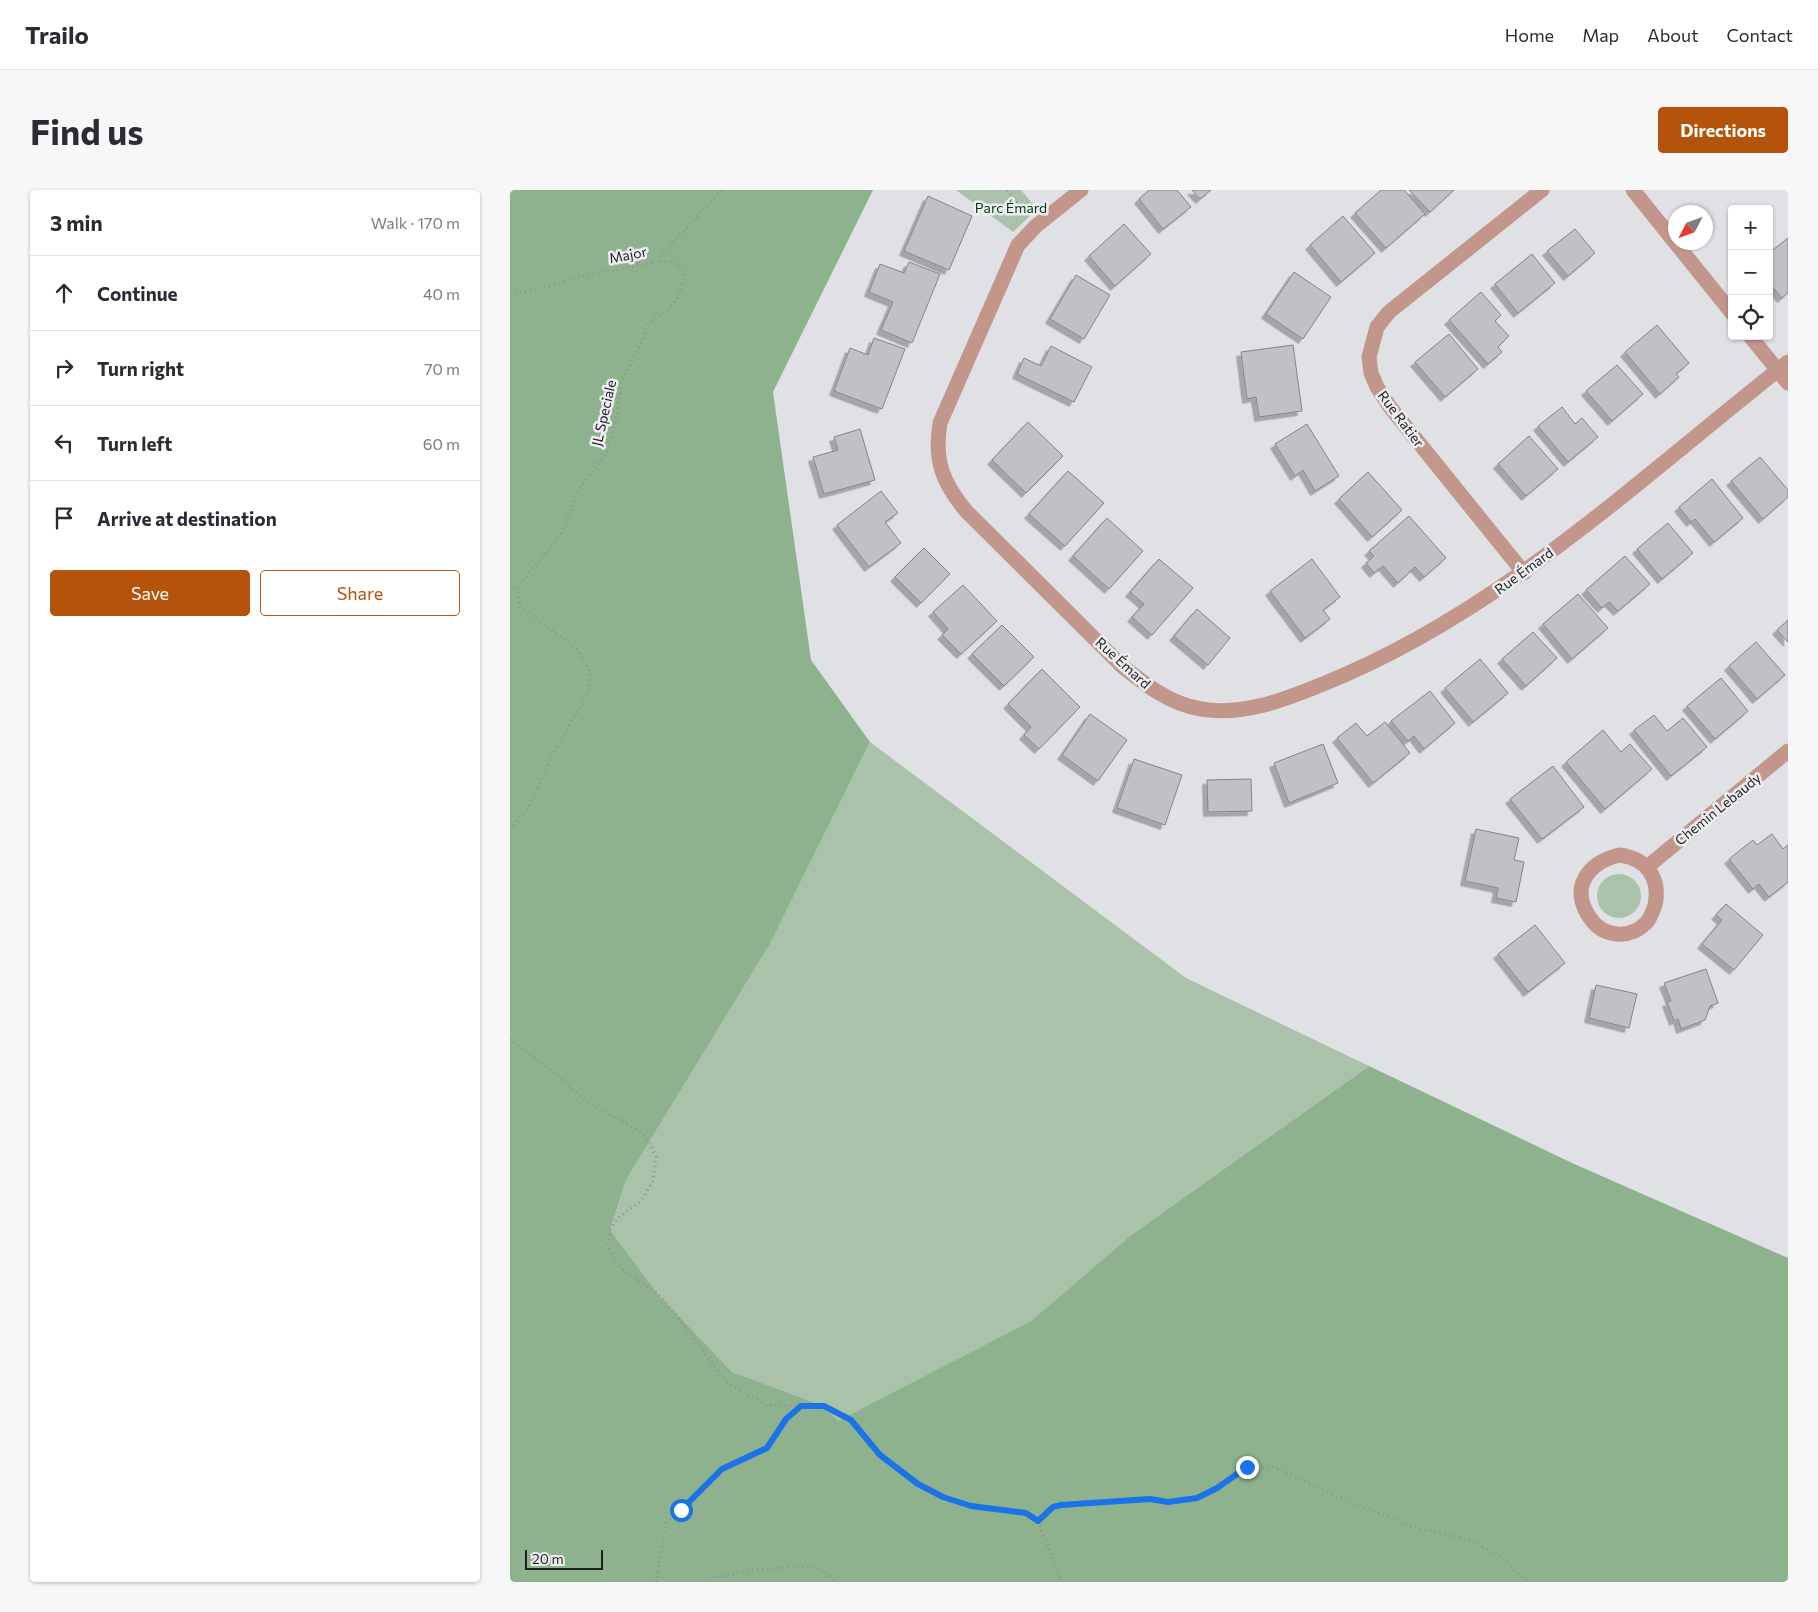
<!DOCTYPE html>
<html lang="en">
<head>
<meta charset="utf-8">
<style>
  body { margin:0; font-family:Commissioner,sans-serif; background:#f7f7f7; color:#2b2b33 }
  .controls { position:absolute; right:15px; top:15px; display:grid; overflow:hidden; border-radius:5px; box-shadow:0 1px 4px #0004 }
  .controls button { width:45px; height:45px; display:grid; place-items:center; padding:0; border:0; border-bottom:1px solid #e1e1e2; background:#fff; color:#2b2b33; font:25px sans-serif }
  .compass { position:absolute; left:1158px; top:15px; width:45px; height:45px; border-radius:50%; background:#fff; box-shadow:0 1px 4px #0004; rotate:229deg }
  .scale { position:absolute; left:15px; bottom:12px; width:78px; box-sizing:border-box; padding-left:5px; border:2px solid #1e1e1f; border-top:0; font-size:14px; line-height:18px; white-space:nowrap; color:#1e1e1f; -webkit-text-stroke:4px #edeef2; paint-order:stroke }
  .stop { position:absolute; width:15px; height:15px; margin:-11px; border:4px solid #1a73e8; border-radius:50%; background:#fff }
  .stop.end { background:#1a73e8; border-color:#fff; box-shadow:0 1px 5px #0008 }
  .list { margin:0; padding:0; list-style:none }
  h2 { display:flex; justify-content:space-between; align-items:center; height:65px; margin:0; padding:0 20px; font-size:21px }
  h2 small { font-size:16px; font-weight:400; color:#7c7c81 }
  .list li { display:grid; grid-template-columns:32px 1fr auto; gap:15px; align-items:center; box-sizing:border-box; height:75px; padding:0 20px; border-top:1px solid #e1e1e2 }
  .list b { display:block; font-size:19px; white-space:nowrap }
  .list em { font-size:16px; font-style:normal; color:#7c7c81 }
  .actions { display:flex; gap:10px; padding:15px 20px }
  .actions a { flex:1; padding:11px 0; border:1px solid #b45309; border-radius:5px; text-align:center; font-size:18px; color:#b45309 }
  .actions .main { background:#b45309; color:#fff }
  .icon { flex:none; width:28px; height:28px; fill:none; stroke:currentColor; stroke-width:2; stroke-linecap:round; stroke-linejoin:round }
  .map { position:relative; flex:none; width:1278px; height:1392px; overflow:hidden; border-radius:5px }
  header { display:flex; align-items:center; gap:30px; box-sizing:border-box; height:70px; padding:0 25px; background:#fff; border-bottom:1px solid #e1e1e2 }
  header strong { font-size:24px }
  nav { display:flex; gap:28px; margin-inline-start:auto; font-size:18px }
  .intro { display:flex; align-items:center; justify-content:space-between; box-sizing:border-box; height:120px; padding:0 30px }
  h1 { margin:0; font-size:35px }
  .button { padding:12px 22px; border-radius:5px; background:#b45309; color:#fff; font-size:18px; font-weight:700 }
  main { display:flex; gap:30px; padding:0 30px }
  aside { flex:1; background:#fff; border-radius:5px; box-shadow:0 1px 4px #0004 }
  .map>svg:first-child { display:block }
  .green { fill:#aac2a9 }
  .forest { fill:#8eb28d }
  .building { fill:#c0c1c5; stroke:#838487; filter:url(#shadow) }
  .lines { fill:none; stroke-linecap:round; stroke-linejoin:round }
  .path { stroke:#909193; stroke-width:3; stroke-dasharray:1 4; stroke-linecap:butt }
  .minor { stroke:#c3968c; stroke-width:15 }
  .route { stroke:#1a73e8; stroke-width:6 }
  .labels { text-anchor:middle; stroke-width:5; stroke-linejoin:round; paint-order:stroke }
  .park-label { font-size:14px; fill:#013a08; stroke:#edeef2 }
  .street-label { font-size:14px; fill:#1e1e1f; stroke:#edeef2 }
</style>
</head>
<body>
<header>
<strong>Trailo</strong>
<nav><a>Home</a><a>Map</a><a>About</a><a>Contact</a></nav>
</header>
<div class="intro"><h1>Find us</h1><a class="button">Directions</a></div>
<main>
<aside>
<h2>3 min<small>Walk · 170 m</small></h2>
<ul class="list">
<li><svg class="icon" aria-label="ahead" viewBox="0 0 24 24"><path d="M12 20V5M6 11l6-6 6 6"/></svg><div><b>Continue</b></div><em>40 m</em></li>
<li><svg class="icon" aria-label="right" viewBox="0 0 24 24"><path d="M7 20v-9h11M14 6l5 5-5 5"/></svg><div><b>Turn right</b></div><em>70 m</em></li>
<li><svg class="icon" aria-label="left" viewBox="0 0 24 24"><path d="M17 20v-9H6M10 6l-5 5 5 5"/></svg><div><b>Turn left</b></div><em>60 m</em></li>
<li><svg class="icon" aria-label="arrive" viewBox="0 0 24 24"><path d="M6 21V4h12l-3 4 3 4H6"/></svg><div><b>Arrive at destination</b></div></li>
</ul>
<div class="actions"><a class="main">Save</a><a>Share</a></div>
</aside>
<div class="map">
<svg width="1278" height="1392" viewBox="0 0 1278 1392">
  <defs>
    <filter id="shadow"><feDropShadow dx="-4.5" dy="4.5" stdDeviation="0" flood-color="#0004"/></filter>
  </defs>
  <rect width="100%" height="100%" fill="#e0e1e4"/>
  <g class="green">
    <polygon points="446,0 511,0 527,19 503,42"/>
    <polygon points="360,552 676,788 859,876 620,1046 521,1131 328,1232 314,1216 222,1182 148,1104 100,1040 116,990 260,754"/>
    <circle cx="1109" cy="706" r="22"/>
  </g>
  <polygon class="forest" points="0,0 363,0 263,202 301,470 360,552 260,754 116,990 100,1040 148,1104 222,1182 314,1216 328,1231 521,1131 620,1046 859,876 1062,973 1278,1068 1278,1392 0,1392"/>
  <g class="building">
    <polygon points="639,0 667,0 681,17 653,39 629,9"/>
    <polygon points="682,0 701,0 690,9"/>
    <polygon points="871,0 894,0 915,24 876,58 845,23"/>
    <polygon points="899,0 944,0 920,22"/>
    <polygon points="418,6 462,26 439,80 394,61"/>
    <polygon points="833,26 865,63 831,92 800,55"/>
    <polygon points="614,34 641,64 605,96 579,66"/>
    <polygon points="1065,39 1085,63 1058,86 1037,61"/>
    <polygon points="1278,48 1278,103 1272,108 1259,93 1259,63"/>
    <polygon points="1022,64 1045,93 1008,123 985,94"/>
    <polygon points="399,72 430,84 402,153 371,140 383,112 359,102 370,74 394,83"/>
    <polygon points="784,82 821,107 793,149 756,124"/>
    <polygon points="566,85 600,105 574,149 540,129"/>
    <polygon points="971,102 991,125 985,131 999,146 988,157 992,162 978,174 939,130"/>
    <polygon points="1147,135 1179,173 1166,184 1169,187 1150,204 1115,162"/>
    <polygon points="939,144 968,179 935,207 905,172"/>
    <polygon points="364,148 395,159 372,219 324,201 340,158 358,165"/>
    <polygon points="783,155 792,221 749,227 746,207 737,209 731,162"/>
    <polygon points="541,156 582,177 564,212 507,184 514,168 531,176"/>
    <polygon points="1107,175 1133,204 1102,231 1076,201"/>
    <polygon points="1052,217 1065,234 1072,228 1088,247 1058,272 1028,236"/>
    <polygon points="518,232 553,266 516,303 482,270"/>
    <polygon points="797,234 829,286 805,301 793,280 785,286 765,254"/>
    <polygon points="350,239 365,290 314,304 303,267 328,260 324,247"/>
    <polygon points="1019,246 1048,279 1016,306 988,274"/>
    <polygon points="1250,267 1278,300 1278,307 1253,329 1221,291"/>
    <polygon points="558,281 594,313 555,356 519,324"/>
    <polygon points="858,282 892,320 862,347 829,309"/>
    <polygon points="1202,289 1233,328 1204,352 1185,329 1181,332 1169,317"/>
    <polygon points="371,301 388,323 375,332 391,353 359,377 327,335"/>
    <polygon points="899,326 936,368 914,387 905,377 888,393 873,376 864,383 856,373 864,366 859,361"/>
    <polygon points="597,328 633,361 599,399 563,366"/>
    <polygon points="1158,333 1183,363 1152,389 1127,359"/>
    <polygon points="414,358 440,384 411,413 385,387"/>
    <polygon points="1115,366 1140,394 1108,421 1099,412 1092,418 1076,400"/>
    <polygon points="649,369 683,398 642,445 622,427 634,414 620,402"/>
    <polygon points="802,369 830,407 813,420 820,429 795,448 760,401"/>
    <polygon points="453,395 487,431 451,464 432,445 438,439 423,422"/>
    <polygon points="1068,404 1098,438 1062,469 1033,434"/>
    <polygon points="687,419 720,448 698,475 664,446"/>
    <polygon points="1278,430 1278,452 1267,440"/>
    <polygon points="492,435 524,467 494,496 462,464"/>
    <polygon points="1023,442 1047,468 1016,496 992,469"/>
    <polygon points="1246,452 1275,485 1247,509 1219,476"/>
    <polygon points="970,469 998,503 963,532 935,498"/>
    <polygon points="532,479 570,517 529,559 514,545 521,537 498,514"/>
    <polygon points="1211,488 1238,521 1205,549 1177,516"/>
    <polygon points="920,501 945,533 914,559 904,546 898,551 881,531"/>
    <polygon points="580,524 617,550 588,591 552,565"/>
    <polygon points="1144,525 1157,541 1173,528 1197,557 1161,586 1124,540"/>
    <polygon points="875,532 900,563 863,593 827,548 846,533 857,546"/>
    <polygon points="1093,540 1111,562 1120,554 1142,579 1095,619 1056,572"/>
    <polygon points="813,554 828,593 779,613 764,573"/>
    <polygon points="624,569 672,585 655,635 607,618"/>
    <polygon points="1043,576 1074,617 1032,649 1000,609"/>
    <polygon points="741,589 742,621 698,622 697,590"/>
    <polygon points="966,639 1009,648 1004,670 1014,672 1006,712 986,708 988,698 955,691"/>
    <polygon points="1262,644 1273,659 1278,655 1278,692 1259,707 1249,694 1243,699 1219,669 1243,650 1247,655"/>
    <polygon points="1216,714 1253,745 1224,780 1192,754 1212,730 1206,725"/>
    <polygon points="1025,735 1055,773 1018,802 988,764"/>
    <polygon points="1196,779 1208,813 1200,816 1195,830 1171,839 1168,829 1164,831 1157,812 1161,811 1154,793"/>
    <polygon points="1086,795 1127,804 1119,838 1079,828"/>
  </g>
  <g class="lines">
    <g class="path">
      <polyline points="497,0 513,20"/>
      <polyline points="0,103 14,102 79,85 145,72 212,0"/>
      <path d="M0 639 19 617 43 563 73 513 79 499 80 482 68 460 10 417 7 397 45 352 55 336 65 306 84 278 96 264 106 230 112 190 133 150 137 135 147 126 157 120 167 109 172 96 174 81C165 70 159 72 146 71"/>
      <polyline points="0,849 47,885 77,912 128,940 139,951 146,967 143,991 131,1011 108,1028 100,1040 98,1054 103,1068 112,1079 148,1104 160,1117 216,1192 256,1215 314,1216 341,1230 370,1265 408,1294 433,1307 461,1316 516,1323 528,1331 543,1317 551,1315 641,1309 658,1312 687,1308 707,1298 737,1277 763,1277 828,1307 906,1338 961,1350 991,1367 1018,1392"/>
      <polyline points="528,1331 552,1392"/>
      <polyline points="146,1392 156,1333 212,1279 257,1258 276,1229 291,1216"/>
      <path d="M194 1392C211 1382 292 1372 311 1380 317 1382 322 1388 327 1392"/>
    </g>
    <g class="minor">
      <path d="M571 0 526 36 508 55 430 233C424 270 432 292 456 321L612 476C636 495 660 514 691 519 733 526 774 510 813 494 990 423 1129 289 1278 172"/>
      <polyline points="1123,0 1222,123"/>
      <polyline points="1240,146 1278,193"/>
      <polyline points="1014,383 880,217 867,197 861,183 859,167 867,137 879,122 1032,0"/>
      <path d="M1109 665C1136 668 1151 688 1145 715 1143 721 1140 729 1136 733 1119 750 1093 747 1080 728 1059 697 1078 673 1109 665Z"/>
      <polyline points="1137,677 1278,561"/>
    </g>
  </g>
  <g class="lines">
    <polyline class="route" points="171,1320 212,1279 257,1258 276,1229 291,1216 314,1216 341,1230 370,1265 408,1294 433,1307 461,1316 516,1323 528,1331 543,1317 551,1315 640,1309 658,1312 687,1308 707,1298 737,1277"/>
  </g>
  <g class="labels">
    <g class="park-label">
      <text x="501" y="23">Parc Émard</text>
    </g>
    <g class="street-label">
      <text transform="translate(118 65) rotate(-11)" y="5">Major</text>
      <text transform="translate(94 223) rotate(-77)" y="5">JL Speciale</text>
      <text transform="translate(891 229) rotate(53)" y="5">Rue Ratier</text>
      <text transform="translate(1014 381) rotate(-36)" y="5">Rue Émard</text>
      <text transform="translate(613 473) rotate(42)" y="5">Rue Émard</text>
      <text transform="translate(1208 619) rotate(-39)" y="5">Chemin Lebaudy</text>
    </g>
  </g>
</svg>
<div class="controls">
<button>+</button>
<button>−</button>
<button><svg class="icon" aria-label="locate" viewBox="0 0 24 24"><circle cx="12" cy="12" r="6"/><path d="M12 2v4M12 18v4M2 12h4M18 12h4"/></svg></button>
</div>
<svg class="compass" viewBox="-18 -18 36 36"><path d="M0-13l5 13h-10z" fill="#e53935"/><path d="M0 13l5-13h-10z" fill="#7c7c81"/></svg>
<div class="scale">20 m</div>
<div class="stop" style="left:171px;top:1320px"></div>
<div class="stop end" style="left:737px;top:1277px"></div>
</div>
</main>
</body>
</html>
